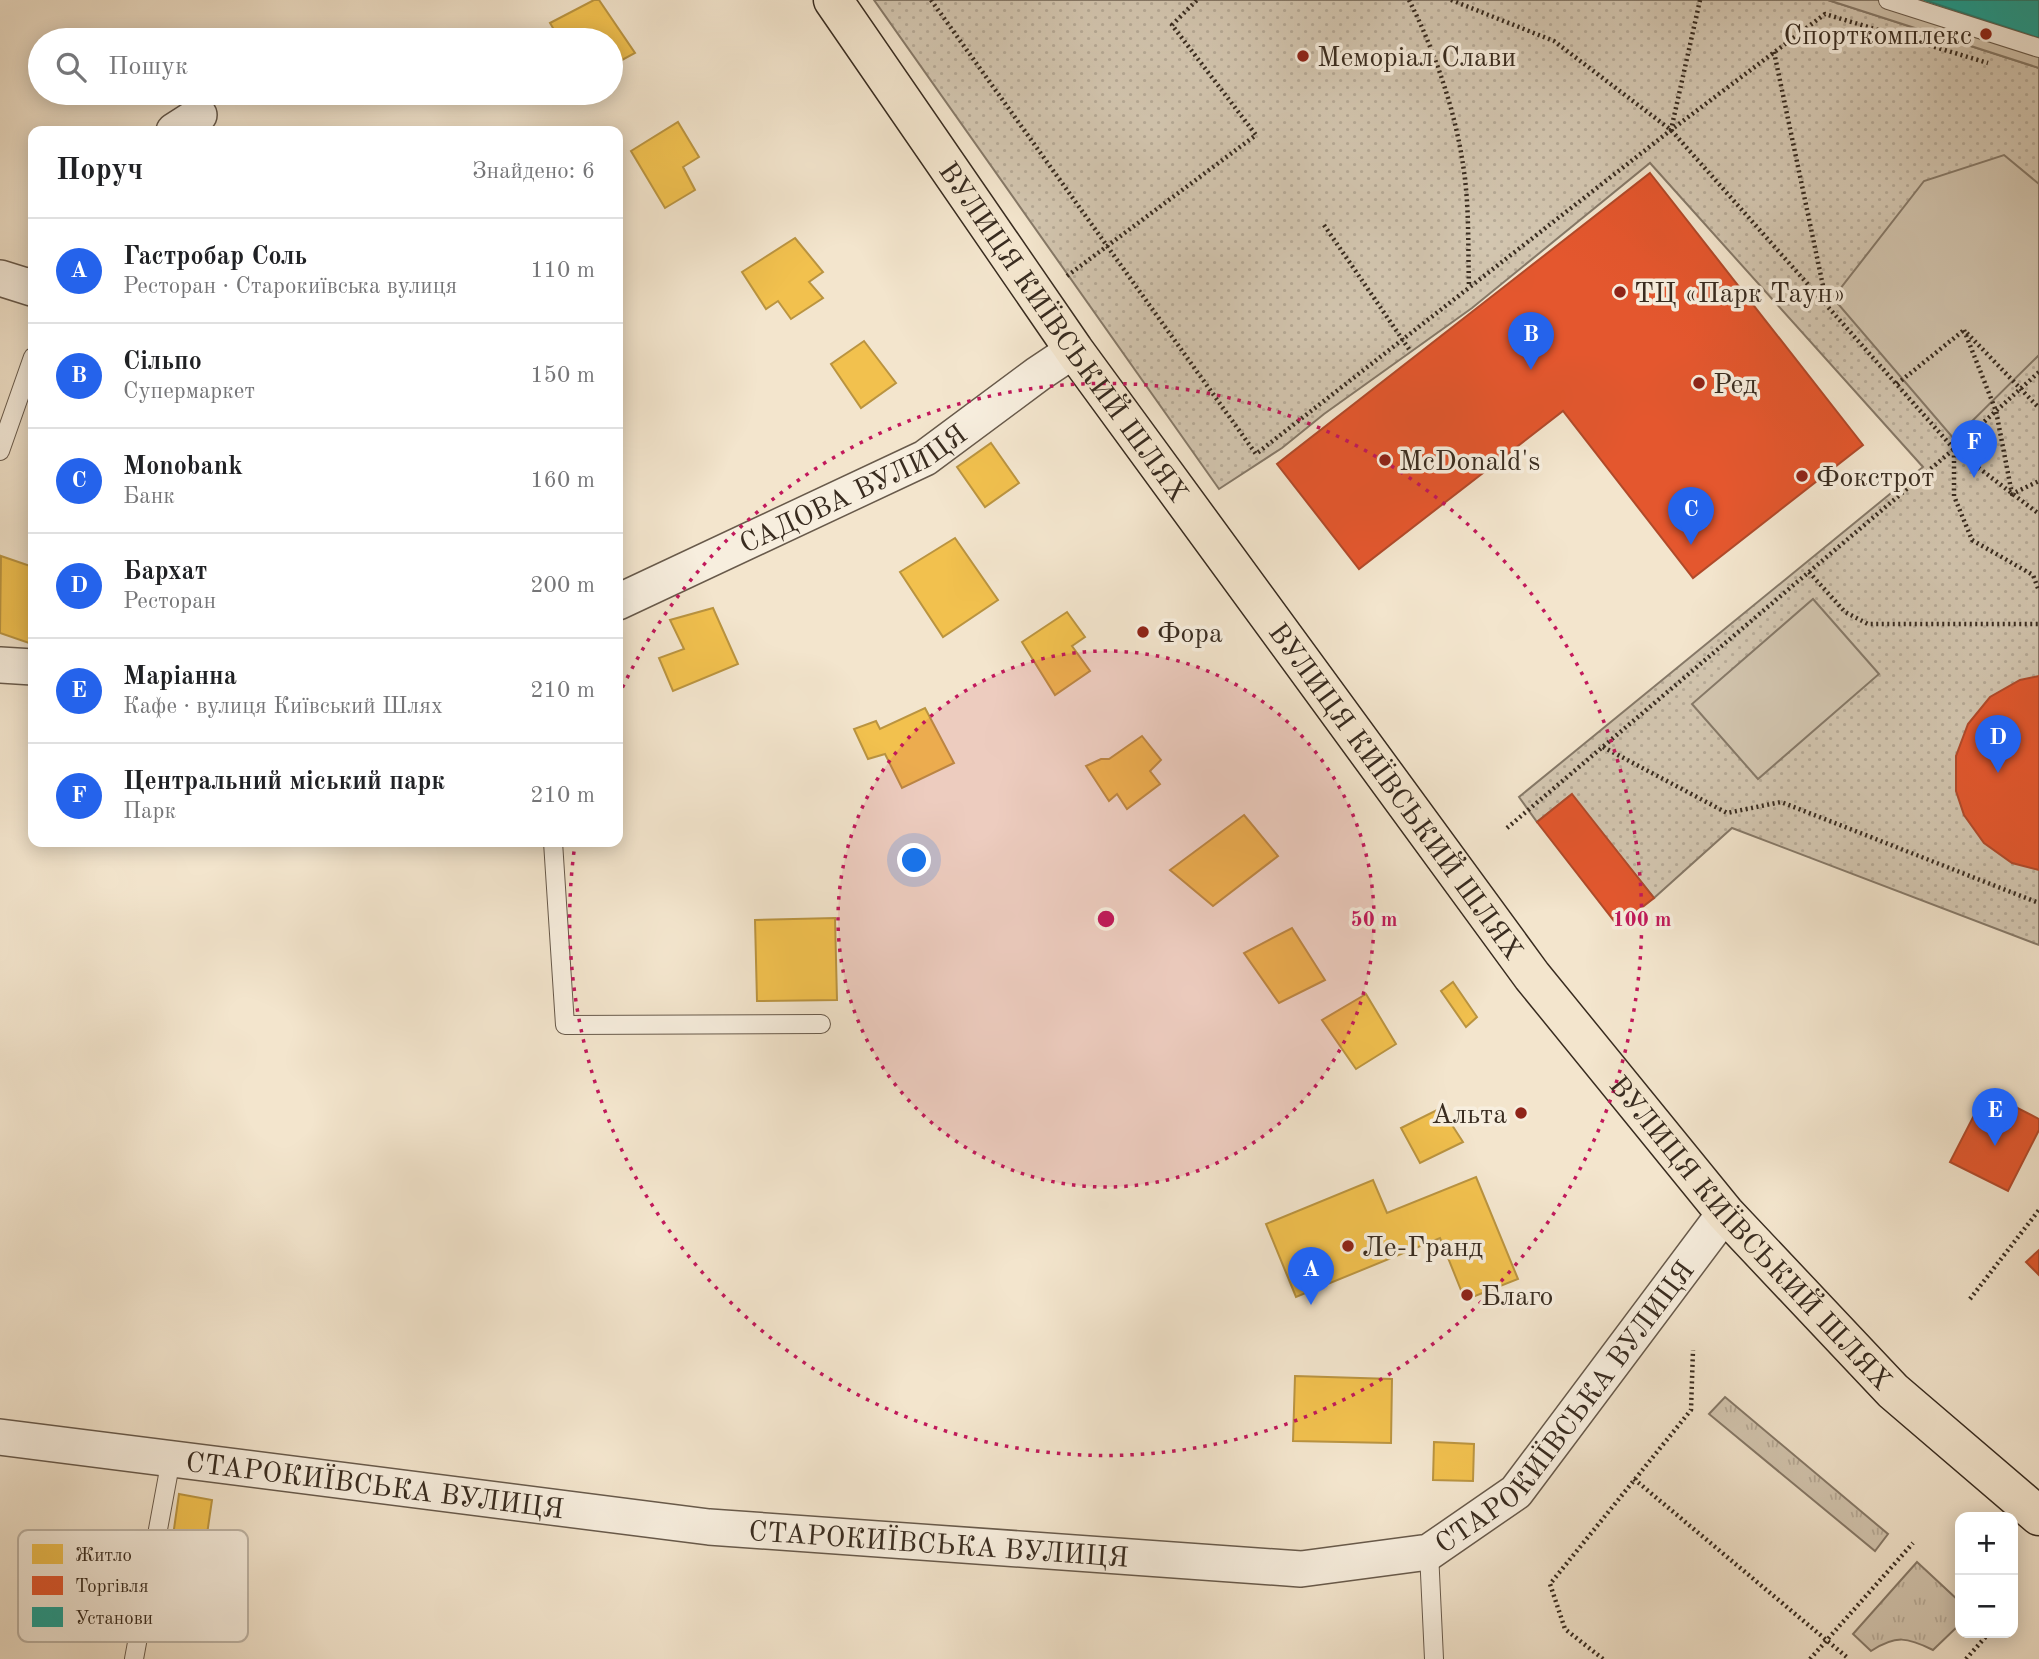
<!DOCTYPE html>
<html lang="uk">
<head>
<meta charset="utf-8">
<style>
  body { margin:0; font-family:"Old Standard TT",serif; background:#f2f2f2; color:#202124 }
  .controls { position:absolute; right:21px; bottom:21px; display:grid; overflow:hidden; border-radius:14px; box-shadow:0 4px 18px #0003 }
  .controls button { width:63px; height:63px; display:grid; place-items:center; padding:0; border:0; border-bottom:2px solid #e0e0e0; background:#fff; color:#202124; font:35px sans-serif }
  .you { position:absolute; left:915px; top:861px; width:24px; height:24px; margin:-18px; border:5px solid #fff; border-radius:50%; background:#1a73e8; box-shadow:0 0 0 10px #1a73e833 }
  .badge { display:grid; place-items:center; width:46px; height:46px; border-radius:50%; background:#2563eb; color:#fff; font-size:23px; font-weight:700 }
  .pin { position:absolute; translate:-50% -58px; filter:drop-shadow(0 2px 4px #0008) }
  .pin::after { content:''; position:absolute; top:37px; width:24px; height:21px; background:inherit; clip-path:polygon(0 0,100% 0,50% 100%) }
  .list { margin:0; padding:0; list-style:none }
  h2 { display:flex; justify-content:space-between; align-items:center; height:91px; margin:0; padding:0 28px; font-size:30px }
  h2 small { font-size:23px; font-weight:400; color:#757577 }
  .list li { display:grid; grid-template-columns:46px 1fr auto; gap:21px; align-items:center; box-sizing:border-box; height:105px; padding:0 28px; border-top:2px solid #e0e0e0 }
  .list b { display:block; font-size:26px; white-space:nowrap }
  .list p { margin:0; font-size:23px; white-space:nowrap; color:#757577 }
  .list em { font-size:23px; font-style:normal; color:#757577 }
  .icon { flex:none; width:38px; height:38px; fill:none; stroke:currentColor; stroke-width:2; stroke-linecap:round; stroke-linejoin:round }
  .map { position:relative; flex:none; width:2039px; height:1659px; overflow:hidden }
  .search { position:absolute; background:#fff; box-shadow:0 4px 18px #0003; left:28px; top:28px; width:595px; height:77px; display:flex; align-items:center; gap:18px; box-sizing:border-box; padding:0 24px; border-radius:38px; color:#757577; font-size:26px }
  .panel { position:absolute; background:#fff; box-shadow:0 4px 18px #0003; left:28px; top:126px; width:595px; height:721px; border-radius:14px }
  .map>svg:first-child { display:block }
  .grass { fill:url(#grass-tufts); stroke:#867968; stroke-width:2 }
  .park { fill:url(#park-dots); stroke:#867968; stroke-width:2 }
  .pitch { fill:#d3c6b0; stroke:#867968; stroke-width:2 }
  .homes { fill:#f2c14e; stroke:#ba9440; stroke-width:2 }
  .shops { fill:#e4572e; stroke:#b14a2a; stroke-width:2 }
  .public { fill:#17a398; stroke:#217f74; stroke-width:2 }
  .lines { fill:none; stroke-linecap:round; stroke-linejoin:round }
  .lane-casing { stroke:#685a4b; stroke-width:20 }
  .street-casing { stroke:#685a4b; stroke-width:38 }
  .highway-casing { stroke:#392c20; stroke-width:41 }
  .path { stroke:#392c20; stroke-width:4.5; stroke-dasharray:2 3.5; stroke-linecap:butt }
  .lane { stroke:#f7eede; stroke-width:18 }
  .street { stroke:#f7eede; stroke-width:35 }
  .highway { stroke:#f3e5cd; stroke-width:38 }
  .ring { fill:none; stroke:#c2185b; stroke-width:3.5; stroke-dasharray:3.5 7 }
  .poi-dot { fill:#8f2418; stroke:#f7eede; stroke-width:2.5 }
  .labels { text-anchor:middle; stroke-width:7; stroke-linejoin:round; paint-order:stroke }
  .poi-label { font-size:28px; fill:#392c20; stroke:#f7eede; text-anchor:start }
  .street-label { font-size:28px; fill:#392c20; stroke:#f7eede }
  .key { fill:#f7eede; stroke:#beb4a5; stroke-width:2 }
  .key-label { font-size:19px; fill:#392c20 }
  .centre { fill:#c2185b; stroke:#f7eede; stroke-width:3.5 }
  .ring-label { font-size:21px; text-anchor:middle; font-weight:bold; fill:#c2185b; stroke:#f7eede; stroke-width:7; stroke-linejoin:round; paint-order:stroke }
</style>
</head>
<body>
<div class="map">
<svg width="2039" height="1659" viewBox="0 0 2039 1659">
  <defs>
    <pattern id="grass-tufts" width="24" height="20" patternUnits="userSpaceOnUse" patternTransform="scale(1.75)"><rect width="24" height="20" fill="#d3c6b0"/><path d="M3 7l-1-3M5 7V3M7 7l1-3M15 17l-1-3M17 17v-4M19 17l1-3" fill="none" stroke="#b6aa97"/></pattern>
    <pattern id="park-dots" width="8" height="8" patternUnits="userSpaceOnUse" patternTransform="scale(1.75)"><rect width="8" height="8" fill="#d3c6b0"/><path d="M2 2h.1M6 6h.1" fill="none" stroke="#b6aa97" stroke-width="1.8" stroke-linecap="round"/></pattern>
  </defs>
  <rect width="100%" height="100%" fill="#f3e5cd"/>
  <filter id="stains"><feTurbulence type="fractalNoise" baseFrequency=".00286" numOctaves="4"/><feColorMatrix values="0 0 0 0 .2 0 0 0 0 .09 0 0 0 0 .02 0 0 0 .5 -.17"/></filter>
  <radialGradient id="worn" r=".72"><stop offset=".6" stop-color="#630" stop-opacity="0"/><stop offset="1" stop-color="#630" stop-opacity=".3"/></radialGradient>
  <g class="grass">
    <polygon points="1725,1397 1888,1534 1875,1551 1709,1414"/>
    <path d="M1917 1562 1960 1602V1624L1933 1650C1907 1637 1896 1635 1871 1651L1853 1634Z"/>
  </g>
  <polygon class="park" points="874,0 1828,0 2039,68 2039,945 1732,828 1654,898 1571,795 1537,822 1519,797 1923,467 1650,163 1472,308 1324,414 1282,448 1219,489"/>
  <g class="pitch">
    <polygon points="1828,0 2039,0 2039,68"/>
    <polygon points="2004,155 2039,184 2039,355 1954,439 1833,298 1924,181"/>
    <polygon points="1813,599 1879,674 1758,779 1692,704"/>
  </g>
  <g class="homes">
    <polygon points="594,0 599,0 635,53 611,66 611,40 560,40 550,23"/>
    <polygon points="678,122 699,157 683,167 695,190 665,208 631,151"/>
    <polygon points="795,238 823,272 809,282 823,298 791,319 778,301 766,309 742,272"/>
    <polygon points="864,341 896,383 861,408 831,364"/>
    <polygon points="991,443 1019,483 985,507 957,467"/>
    <polygon points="955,538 998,600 943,637 900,572"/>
    <polygon points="1,556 33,567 33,631 29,643 0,633"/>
    <polygon points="713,608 738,664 673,691 659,658 684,649 670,620"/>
    <polygon points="1067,612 1085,637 1072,646 1090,671 1055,695 1022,642"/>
    <polygon points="925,708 954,763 902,788 885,754 868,759 854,729 876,721 880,729"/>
    <polygon points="1142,736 1161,760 1150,771 1160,784 1127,809 1117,794 1109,801 1086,766 1101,759 1109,759"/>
    <polygon points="1244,815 1278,856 1213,906 1170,870"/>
    <polygon points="835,918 837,1000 757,1001 755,920"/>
    <polygon points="1292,928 1325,980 1279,1003 1244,953"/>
    <polygon points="1453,982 1477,1017 1466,1027 1441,991"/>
    <polygon points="1366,994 1396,1044 1356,1069 1322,1020"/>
    <polygon points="1441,1108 1463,1142 1420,1163 1401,1128"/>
    <polygon points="1476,1177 1518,1279 1465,1300 1440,1238 1296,1297 1266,1224 1373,1180 1387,1213"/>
    <polygon points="1295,1376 1392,1379 1391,1443 1293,1441"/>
    <polygon points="1434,1442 1474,1444 1473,1481 1433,1480"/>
    <polygon points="179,1494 212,1500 206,1541 173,1536"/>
  </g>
  <g class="shops">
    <polygon points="1650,173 1863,445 1693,578 1563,411 1359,569 1277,464"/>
    <polygon points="2039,676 2039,870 2012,863 1984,843 1964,815 1956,791 1956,756 1968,724 1990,697 2020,680"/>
    <polygon points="1572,794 1654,898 1618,926 1537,822"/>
    <polygon points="1986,1092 2039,1119 2039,1130 2008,1191 1950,1162"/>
    <polygon points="2039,1250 2039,1275 2026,1262"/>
  </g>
  <polygon class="public" points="1924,0 2039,0 2039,38"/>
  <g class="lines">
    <g class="lane-casing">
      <g id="lane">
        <polyline points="1888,0 2039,48"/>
        <polyline points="0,451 33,357"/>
        <polyline points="553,842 565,1025 821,1024"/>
        <polyline points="1429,1552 1434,1659"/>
        <polyline points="134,1659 171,1459"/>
      </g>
    </g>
    <g class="street-casing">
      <g id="street">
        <polyline points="174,131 199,115"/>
        <polyline points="0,278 32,288 33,285"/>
        <path id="s1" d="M618 602 925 458 1038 374 1074 350"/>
        <polyline points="0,665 33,667"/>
        <path id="s2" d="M0 1437 709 1527 1301 1569 1429 1552 1516 1492 1725 1213"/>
      </g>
    </g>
    <g class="highway-casing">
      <g id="highway">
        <path id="s3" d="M833 0 1074 350 1532 976 1725 1213 1893 1391 2039 1516"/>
      </g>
    </g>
    <g class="path">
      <polyline points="931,0 1256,454 1671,130"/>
      <path d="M1409 0C1438 58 1460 124 1466 189 1469 221 1468 254 1469 286"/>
      <polyline points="1451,0 1554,41 1671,130 1954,449 2039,514"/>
      <polyline points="1700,0 1671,130 1825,14 1988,63"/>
      <polyline points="1774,52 1827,305"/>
      <polyline points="1324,225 1411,352"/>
      <polyline points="1067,276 1256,135 1172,25 1197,0"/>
      <polyline points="1964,330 1996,411 2012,494 2039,481"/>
      <polyline points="1967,333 2039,408"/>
      <polyline points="1897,384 1964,330"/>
      <polyline points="1954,450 1954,496 1972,540 2033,575 2039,591"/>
      <polyline points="1809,572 1845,612 1868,624 2039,624"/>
      <polyline points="1603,747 1727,813 1781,802 2039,903"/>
      <polyline points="1507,828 1954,449 2039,372"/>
      <polyline points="1970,1299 2039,1210"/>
      <polyline points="1634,1479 1849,1659"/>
      <polyline points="1603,1659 1565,1629 1550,1584 1691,1410 1693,1350"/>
      <polyline points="1810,1659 1913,1543"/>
      <polyline points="1966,1659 1989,1633"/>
    </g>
    <use href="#lane" class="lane"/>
    <use href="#street" class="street"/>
    <use href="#highway" class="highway"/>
  </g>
  <circle cx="1106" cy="919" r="268" fill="#c2185b" fill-opacity=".12"/>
  <g class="ring">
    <circle cx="1106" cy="919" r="268"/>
    <path d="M618 697A536 536 0 1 1 575 844"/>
  </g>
  <g class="poi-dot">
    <circle cx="1986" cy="34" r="7"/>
    <circle cx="1303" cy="56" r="7"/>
    <circle cx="1620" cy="292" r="7"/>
    <circle cx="1699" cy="383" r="7"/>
    <circle cx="1385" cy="460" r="7"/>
    <circle cx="1802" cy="476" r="7"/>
    <circle cx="1143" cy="632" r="7"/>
    <circle cx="1521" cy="1113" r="7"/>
    <circle cx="1348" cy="1246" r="7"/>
    <circle cx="1467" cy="1295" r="7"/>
  </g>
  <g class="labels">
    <g class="poi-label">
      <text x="1972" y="44" text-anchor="end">Спорткомплекс</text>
      <text x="1317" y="66">Mеморіал Слави</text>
      <text x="1634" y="302">ТЦ «Парк Таун»</text>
      <text x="1713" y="393">Ред</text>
      <text x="1399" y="470">McDonald's</text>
      <text x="1816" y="486">Фокстрот</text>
      <text x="1157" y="642">Фора</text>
      <text x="1507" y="1123" text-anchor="end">Альта</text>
      <text x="1362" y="1256">Ле-Гранд</text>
      <text x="1481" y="1305">Благо</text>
    </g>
    <g class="street-label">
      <text dy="10" stroke="none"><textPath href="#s3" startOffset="404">ВУЛИЦЯ КИЇВСЬКИЙ ШЛЯХ</textPath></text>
      <text dy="10" stroke="none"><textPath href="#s1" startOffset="261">САДОВА ВУЛИЦЯ</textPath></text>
      <text dy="10" stroke="none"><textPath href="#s3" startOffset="971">ВУЛИЦЯ КИЇВСЬКИЙ ШЛЯХ</textPath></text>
      <text dy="10" stroke="none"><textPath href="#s3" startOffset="1538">ВУЛИЦЯ КИЇВСЬКИЙ ШЛЯХ</textPath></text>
      <text dy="10" stroke="none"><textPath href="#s2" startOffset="1638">СТАРОКИЇВСЬКА ВУЛИЦЯ</textPath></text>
      <text dy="10" stroke="none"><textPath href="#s2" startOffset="378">СТАРОКИЇВСЬКА ВУЛИЦЯ</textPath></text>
      <text dy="10" stroke="none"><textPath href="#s2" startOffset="945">СТАРОКИЇВСЬКА ВУЛИЦЯ</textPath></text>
    </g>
  </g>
  <rect x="18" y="1530" width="230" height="112" rx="10" class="key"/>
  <rect x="32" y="1544" width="31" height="20" fill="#f2c14e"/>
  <rect x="32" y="1576" width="31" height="19" fill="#e4572e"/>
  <rect x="32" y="1607" width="31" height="20" fill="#17a398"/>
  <g class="key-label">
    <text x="75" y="1561">Житло</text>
    <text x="75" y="1592">Торгівля</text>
    <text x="75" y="1624">Установи</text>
  </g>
  <circle cx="1106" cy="919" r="10" class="centre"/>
  <g class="ring-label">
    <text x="1374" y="926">50 m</text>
    <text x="1642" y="926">100 m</text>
  </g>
  <rect width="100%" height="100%" filter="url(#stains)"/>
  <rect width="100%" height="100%" fill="url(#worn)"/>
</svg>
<div class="controls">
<button>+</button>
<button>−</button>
</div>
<div class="you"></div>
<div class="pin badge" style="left:1311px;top:1305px">A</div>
<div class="pin badge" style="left:1531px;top:370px">B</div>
<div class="pin badge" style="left:1691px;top:545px">C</div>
<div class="pin badge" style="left:1998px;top:773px">D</div>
<div class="pin badge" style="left:1995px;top:1146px">E</div>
<div class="pin badge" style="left:1974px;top:478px">F</div>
<div class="search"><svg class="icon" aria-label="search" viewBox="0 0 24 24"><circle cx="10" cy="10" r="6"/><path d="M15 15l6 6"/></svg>Пошук</div>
<section class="panel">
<h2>Поруч<small>Знайдено: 6</small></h2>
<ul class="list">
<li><span class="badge">A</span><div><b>Гастробар Соль</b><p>Ресторан · Старокиївська вулиця</p></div><em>110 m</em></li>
<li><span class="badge">B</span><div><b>Сільпо</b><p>Супермаркет</p></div><em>150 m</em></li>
<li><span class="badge">C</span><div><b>Monobank</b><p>Банк</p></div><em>160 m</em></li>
<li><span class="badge">D</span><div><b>Бархат</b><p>Ресторан</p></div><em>200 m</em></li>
<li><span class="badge">E</span><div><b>Маріанна</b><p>Кафе · вулиця Київський Шлях</p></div><em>210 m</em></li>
<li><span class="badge">F</span><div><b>Центральний міський парк</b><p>Парк</p></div><em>210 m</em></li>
</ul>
</section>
</div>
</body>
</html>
